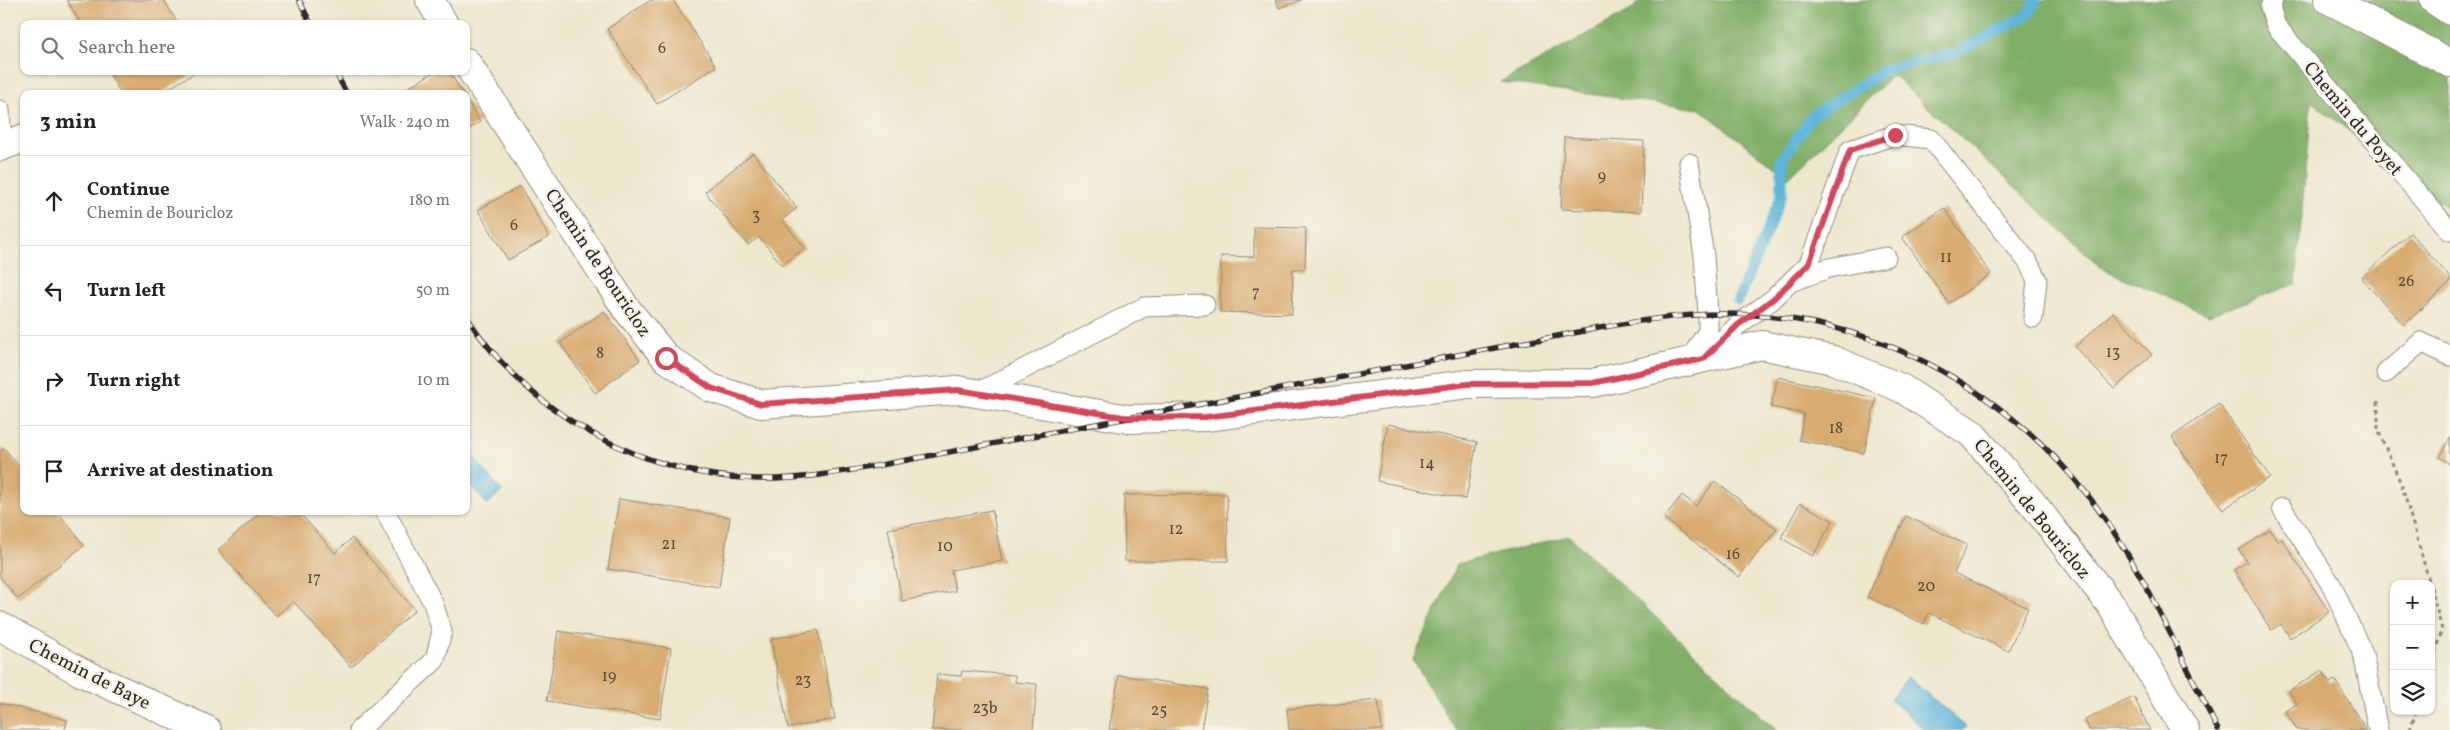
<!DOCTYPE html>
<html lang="en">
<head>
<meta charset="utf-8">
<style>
  body { margin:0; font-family:Vollkorn,serif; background:#f2f2f2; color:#222 }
  .controls { position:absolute; right:15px; bottom:15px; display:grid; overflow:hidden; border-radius:10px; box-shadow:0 1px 4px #0004 }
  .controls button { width:45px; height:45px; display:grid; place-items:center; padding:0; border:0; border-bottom:1px solid #e0e0e0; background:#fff; color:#222; font:25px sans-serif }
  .stop { position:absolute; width:15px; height:15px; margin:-11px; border:4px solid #d1495b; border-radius:50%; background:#fff }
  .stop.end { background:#d1495b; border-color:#fff; box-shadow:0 1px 5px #0008 }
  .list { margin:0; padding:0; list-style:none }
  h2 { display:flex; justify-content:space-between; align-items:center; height:65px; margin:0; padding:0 20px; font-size:21px }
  h2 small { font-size:16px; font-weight:400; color:#767676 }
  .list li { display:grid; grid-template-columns:32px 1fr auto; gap:15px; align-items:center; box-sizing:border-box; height:90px; padding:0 20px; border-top:1px solid #e0e0e0 }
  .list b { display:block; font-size:19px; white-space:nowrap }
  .list p { margin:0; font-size:16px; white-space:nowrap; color:#767676 }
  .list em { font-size:16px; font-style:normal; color:#767676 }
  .icon { flex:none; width:28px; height:28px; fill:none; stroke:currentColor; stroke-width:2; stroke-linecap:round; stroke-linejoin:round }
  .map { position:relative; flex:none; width:2450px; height:730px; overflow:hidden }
  .search { position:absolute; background:#fff; box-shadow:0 1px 4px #0004; left:20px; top:20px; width:450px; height:55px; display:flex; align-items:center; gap:12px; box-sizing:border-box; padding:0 18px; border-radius:10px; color:#767676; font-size:19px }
  .panel { position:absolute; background:#fff; box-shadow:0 1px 4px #0004; left:20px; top:90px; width:450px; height:425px; border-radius:10px }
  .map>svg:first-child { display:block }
  .forest { fill:#81af68; stroke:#566d4a }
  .water { fill:#5db5da; stroke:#447082 }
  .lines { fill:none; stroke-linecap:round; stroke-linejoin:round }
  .stream { stroke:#5db5da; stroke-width:11 }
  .building { fill:#d8ab71 }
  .lane-casing { stroke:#8c897c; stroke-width:21 }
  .street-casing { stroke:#8c897c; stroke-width:30 }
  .path { stroke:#8c897c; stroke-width:3; stroke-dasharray:4 4; stroke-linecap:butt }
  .lane { stroke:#fff; stroke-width:19 }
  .street { stroke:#fff; stroke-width:28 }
  .rail-casing { stroke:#2b2b2b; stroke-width:5.5 }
  .rail { stroke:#f7f3e8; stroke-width:4; stroke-dasharray:11; stroke-linecap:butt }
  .route { stroke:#d1495b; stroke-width:6 }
  .labels { text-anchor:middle; stroke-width:5; stroke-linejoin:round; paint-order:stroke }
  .number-label { font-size:16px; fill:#564b3c }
  .street-label { font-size:19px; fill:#2b2b2b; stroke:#f7f3e8 }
</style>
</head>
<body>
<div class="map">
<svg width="2450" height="730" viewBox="0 0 2450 730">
  <rect width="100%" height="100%" fill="#f7f3e8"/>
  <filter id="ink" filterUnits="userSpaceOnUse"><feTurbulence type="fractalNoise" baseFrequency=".02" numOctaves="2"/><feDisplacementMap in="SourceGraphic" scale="10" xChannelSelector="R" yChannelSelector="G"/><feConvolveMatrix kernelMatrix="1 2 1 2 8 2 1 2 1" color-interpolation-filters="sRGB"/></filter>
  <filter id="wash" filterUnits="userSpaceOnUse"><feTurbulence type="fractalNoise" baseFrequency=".0096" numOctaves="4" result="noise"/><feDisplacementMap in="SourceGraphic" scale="20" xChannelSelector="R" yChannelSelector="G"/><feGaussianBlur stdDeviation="1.12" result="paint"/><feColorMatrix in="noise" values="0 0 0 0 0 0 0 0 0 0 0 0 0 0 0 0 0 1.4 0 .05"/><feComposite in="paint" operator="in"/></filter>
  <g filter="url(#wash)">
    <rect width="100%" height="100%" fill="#ede7cd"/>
    <g class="forest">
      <polygon points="1640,0 2450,0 2450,210 2311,101 2296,284 2209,315 2103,269 1893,75 1788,178 1700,109 1500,82 1633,9"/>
      <polygon points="1569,536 1776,730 1456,730 1413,660 1457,564"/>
    </g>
    <g class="water">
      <polygon points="470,453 502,491 487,504 466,480 466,457"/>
      <polygon points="1908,677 1966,727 1963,730 1925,730 1890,699"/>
    </g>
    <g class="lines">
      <polyline class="stream" points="1738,300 1782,195 1782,159 1813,115 1887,69 1955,53 2029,14 2036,0"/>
    </g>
    <g id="blocks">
      <g class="building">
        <polygon points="67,0 164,0 178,24 81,24"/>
        <polygon points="651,0 673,0 716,66 657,104 607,29"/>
        <polygon points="1276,0 1302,0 1279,8"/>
        <polygon points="108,71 198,71 159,94 121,94"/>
        <polygon points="436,71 449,71 463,94 403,94 402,91"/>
        <polygon points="466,99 480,122 466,131"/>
        <polygon points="1564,137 1644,141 1641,212 1561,209"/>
        <polygon points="753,153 797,208 782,220 805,248 782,265 759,237 748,245 705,192"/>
        <polygon points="520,186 549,237 508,260 478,210"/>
        <polygon points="1944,208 1991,274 1949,303 1902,237"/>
        <polygon points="1254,227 1306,228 1305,269 1293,269 1292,314 1220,312 1221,256 1254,257"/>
        <polygon points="2410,233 2450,277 2450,282 2404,325 2361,278"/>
        <polygon points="604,311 640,360 595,393 560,343"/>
        <polygon points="2113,312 2152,355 2114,389 2075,347"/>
        <polygon points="1778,377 1876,398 1864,453 1799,440 1804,414 1771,407"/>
        <polygon points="2219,404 2270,477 2223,510 2172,437"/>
        <polygon points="1388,424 1477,442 1466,499 1377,481"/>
        <polygon points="2450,438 2450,464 2439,457"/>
        <polygon points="4,448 24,472 24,511 57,511 84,545 18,599 0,577 0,452"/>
        <polygon points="1715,481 1777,529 1739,577 1664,518 1682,495 1696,506"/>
        <polygon points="1227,494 1228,561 1125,561 1124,495"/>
        <polygon points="619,499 730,517 719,587 608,569"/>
        <polygon points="1800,503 1833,521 1813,556 1781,538"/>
        <polygon points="992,510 1002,561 951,570 955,591 902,601 888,529"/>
        <polygon points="262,511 298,511 335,553 352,538 415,610 351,667 293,601 276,616 218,550"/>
        <polygon points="1906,516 1967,545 1954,573 2028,608 2008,651 1929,613 1924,624 1867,597"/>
        <polygon points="2270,530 2278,541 2282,539 2329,612 2290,638 2281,624 2271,630 2234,570 2247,562 2239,550"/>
        <polygon points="818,630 835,719 788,728 771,639"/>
        <polygon points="558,631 671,648 660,719 547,701"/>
        <polygon points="2322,670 2330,683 2335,680 2366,730 2297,730 2285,711 2297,704 2289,691"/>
        <polygon points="962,671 1015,675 1015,682 1037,684 1033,730 932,730 937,674 961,676"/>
        <polygon points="1119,675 1208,689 1201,730 1109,730"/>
        <polygon points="2134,697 2150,730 2089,730 2085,720"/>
        <polygon points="1378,700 1382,730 1289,730 1287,709"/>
        <polygon points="0,703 67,720 65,730 0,730"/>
      </g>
    </g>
  </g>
  <g filter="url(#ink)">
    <use href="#blocks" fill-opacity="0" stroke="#8c897c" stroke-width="1"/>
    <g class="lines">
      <g class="lane-casing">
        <g id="lane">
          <polyline points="2273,0 2270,7 2276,26 2450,231"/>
          <polyline points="0,110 2,146"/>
          <polyline points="1796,280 1829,268 1886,257"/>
          <polyline points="1706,356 1738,325 1773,299 1809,264 1850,150 1895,135 1931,139 2028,262 2037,280 2033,318"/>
          <polyline points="1688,362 1708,331 1708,314 1704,256 1689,163"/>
          <polyline points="2386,373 2421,342 2450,356"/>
          <polyline points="977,393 1144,307 1205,305"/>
          <polyline points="2282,508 2332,586 2363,654 2378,730"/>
          <polyline points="359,730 435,660 442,631 433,603 385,511"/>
        </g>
      </g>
      <g class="street-casing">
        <g id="street">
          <polyline points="430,0 444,24"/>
          <polyline points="2329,0 2450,63"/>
          <polyline points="2434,0 2450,11"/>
          <polyline points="466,62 625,307 666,358 711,388 761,404 958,390 1129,419 1206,417 1468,384 1593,383 1762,345 1833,360 1901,388 1971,433 2034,505 2111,605 2185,730"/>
          <polyline points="0,147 24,138"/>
          <polyline points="0,626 81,672 207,730"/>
        </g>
      </g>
      <g class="path">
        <polyline points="2378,401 2378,430 2402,486 2430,584"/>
        <polyline points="2431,587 2442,630 2431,664"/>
        <polyline points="2410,730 2416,711"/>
      </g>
      <use href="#lane" class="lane"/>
      <use href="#street" class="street"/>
      <g class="rail-casing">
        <g id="rail">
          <polyline points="299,0 311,24"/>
          <polyline points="335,71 347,94"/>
          <path d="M466 316C530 415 640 475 757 479 798 480 841 472 881 465L1584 331C1630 322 1677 314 1724 314 1866 314 1998 383 2086 493 2141 563 2178 652 2218 730"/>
        </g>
      </g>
      <use href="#rail" class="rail"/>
    </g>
  </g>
  <g class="lines" filter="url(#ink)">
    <polyline class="route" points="666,358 711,388 761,404 958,390 1129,418 1206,417 1468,384 1593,383 1703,359 1738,325 1773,299 1809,264 1850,150 1895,135"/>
  </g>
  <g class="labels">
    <g class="number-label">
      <text x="662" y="53">6</text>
      <text x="1602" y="181">9</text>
      <text x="756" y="220">3</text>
      <text x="514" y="230">6</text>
      <text x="1946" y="262">11</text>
      <text x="2406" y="286">26</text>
      <text x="1256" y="297">7</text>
      <text x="2113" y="357">13</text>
      <text x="600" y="358">8</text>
      <text x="1836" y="433">18</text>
      <text x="2221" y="463">17</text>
      <text x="1427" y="468">14</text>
      <text x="1176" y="534">12</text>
      <text x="669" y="549">21</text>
      <text x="945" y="551">10</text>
      <text x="1733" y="559">16</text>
      <text x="314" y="583">17</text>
      <text x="1926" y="591">20</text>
      <text x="609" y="681">19</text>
      <text x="803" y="685">23</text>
      <text x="985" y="713">23b</text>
      <text x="1159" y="715">25</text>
    </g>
    <g class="street-label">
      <text transform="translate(2354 118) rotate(50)" y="7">Chemin du Poyet</text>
      <text transform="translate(599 262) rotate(56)" y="7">Chemin de Bouricloz</text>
      <text transform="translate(2033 508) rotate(51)" y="7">Chemin de Bouricloz</text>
      <text transform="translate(90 673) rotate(27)" y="7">Chemin de Baye</text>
    </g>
  </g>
</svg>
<div class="controls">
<button>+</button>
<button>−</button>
<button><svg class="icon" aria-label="layers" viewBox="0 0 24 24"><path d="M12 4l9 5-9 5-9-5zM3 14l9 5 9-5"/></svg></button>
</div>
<div class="stop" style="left:666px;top:358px"></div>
<div class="stop end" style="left:1895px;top:135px"></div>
<div class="search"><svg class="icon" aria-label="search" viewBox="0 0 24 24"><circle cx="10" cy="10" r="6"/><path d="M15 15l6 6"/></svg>Search here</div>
<section class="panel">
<h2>3 min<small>Walk · 240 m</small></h2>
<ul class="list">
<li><svg class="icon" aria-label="ahead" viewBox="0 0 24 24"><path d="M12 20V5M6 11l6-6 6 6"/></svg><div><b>Continue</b><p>Chemin de Bouricloz</p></div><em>180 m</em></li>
<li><svg class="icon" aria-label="left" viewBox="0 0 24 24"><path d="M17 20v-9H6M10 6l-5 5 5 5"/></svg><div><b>Turn left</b></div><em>50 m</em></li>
<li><svg class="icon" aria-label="right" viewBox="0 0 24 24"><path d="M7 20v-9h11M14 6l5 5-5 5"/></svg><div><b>Turn right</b></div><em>10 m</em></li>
<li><svg class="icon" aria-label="arrive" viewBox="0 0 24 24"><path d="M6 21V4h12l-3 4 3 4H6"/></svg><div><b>Arrive at destination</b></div></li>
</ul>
</section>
</div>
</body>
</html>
